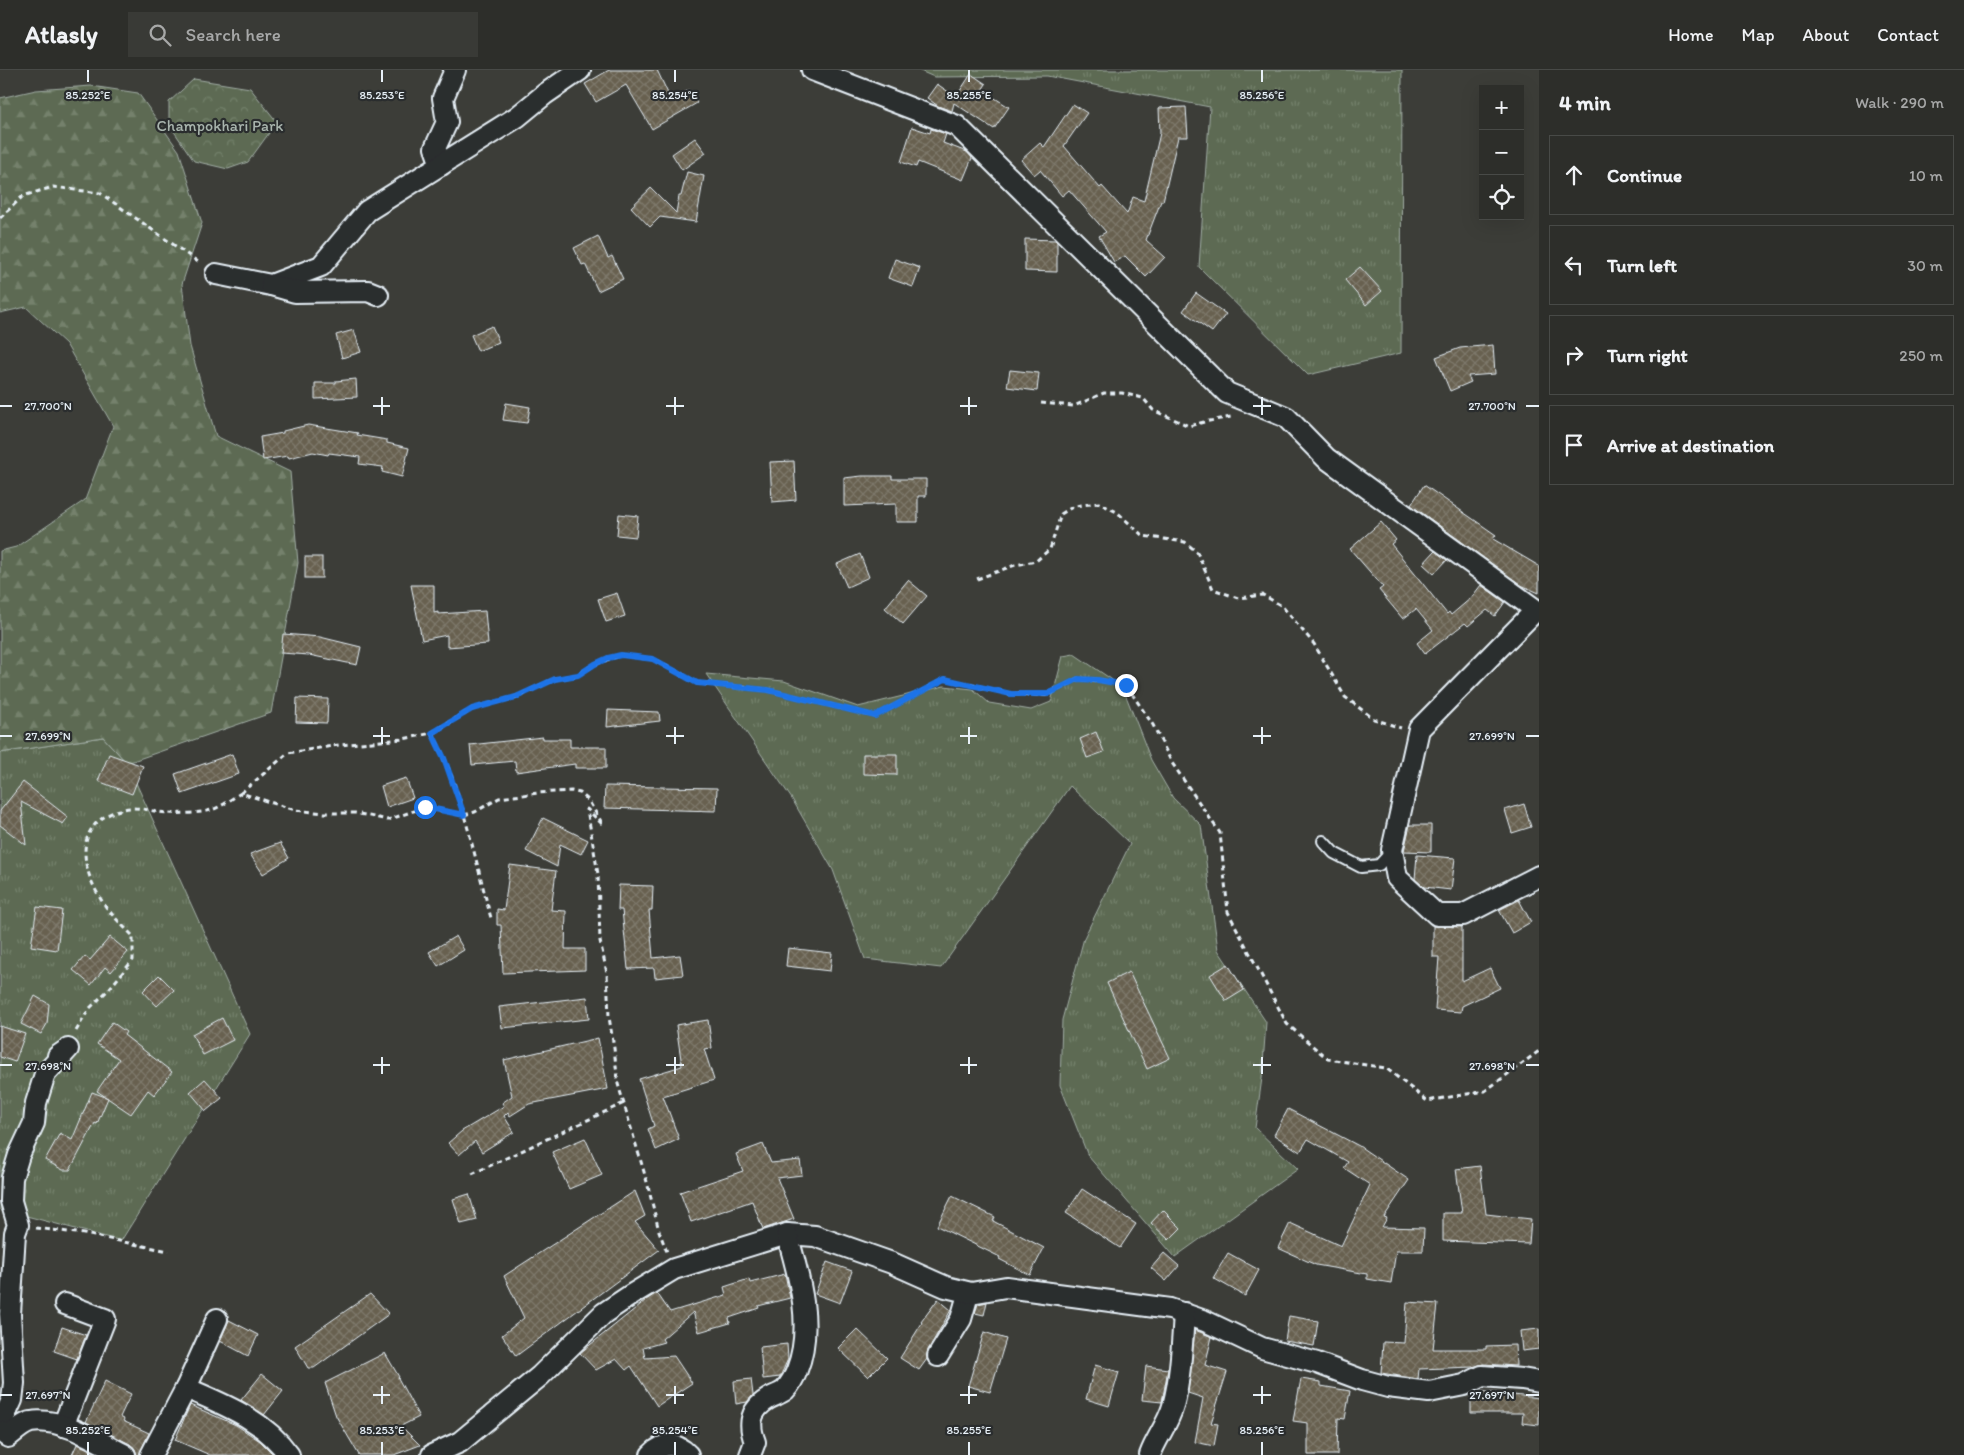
<!DOCTYPE html>
<html lang="en">
<head>
<meta charset="utf-8">
<style>
  body { margin:0; font-family:Itim,sans-serif; background:#393a36; color:#f1f3f6 }
  .controls { position:absolute; right:15px; top:15px; display:grid; overflow:hidden; border-radius:0px; box-shadow:0 5px 20px #0002 }
  .controls button { width:45px; height:45px; display:grid; place-items:center; padding:0; border:0; border-bottom:1px solid #484a47; background:#2d2e2a; color:#f1f3f6; font:25px sans-serif }
  .stop { position:absolute; width:15px; height:15px; margin:-11px; border:4px solid #1a73e8; border-radius:50%; background:#fff }
  .stop.end { background:#1a73e8; border-color:#fff; box-shadow:0 1px 5px #0008 }
  .list { margin:0; padding:0; list-style:none }
  h2 { display:flex; justify-content:space-between; align-items:center; height:65px; margin:0; padding:0 20px; font-size:21px }
  h2 small { font-size:16px; font-weight:400; color:#a7a8a8 }
  .list li { display:grid; grid-template-columns:32px 1fr auto; gap:15px; align-items:center; box-sizing:border-box; height:80px; margin:0 10px 10px; padding:0 10px; border:1px solid #484a47; border-radius:0px }
  .list b { display:block; font-size:19px; white-space:nowrap }
  .list em { font-size:16px; font-style:normal; color:#a7a8a8 }
  .icon { flex:none; width:28px; height:28px; fill:none; stroke:currentColor; stroke-width:2; stroke-linecap:round; stroke-linejoin:round }
  .map { position:relative; flex:none; width:1539px; height:1385px; overflow:hidden }
  header { display:flex; align-items:center; gap:30px; box-sizing:border-box; height:70px; padding:0 25px; background:#2d2e2a; border-bottom:1px solid #484a47 }
  header strong { font-size:24px }
  nav { display:flex; gap:28px; margin-inline-start:auto; font-size:18px }
  .search { width:350px; height:45px; background:#393a36; display:flex; align-items:center; gap:12px; box-sizing:border-box; padding:0 18px; border-radius:0px; color:#a7a8a8; font-size:19px }
  main { display:flex }
  aside { flex:1; background:#2d2e2a }
  .map>svg:first-child { display:block }
  .grass { fill:url(#grass-tufts); stroke:#a2aea6 }
  .forest { fill:url(#forest-firs); stroke:#a2aea6 }
  .park { fill:url(#park-crowns); stroke:#a2aea6 }
  .building { fill:url(#building-cross-hatch); stroke:#e8f1f8 }
  .lines { fill:none; stroke-linecap:round; stroke-linejoin:round }
  .service-casing { stroke:#e8f1f8; stroke-width:14 }
  .minor-casing { stroke:#e8f1f8; stroke-width:24 }
  .path { stroke:#e8f1f8; stroke-width:3; stroke-dasharray:5 4; stroke-linecap:butt }
  .service { stroke:#2a2d2e; stroke-width:10 }
  .minor { stroke:#2a2d2e; stroke-width:20 }
  .route { stroke:#1a73e8; stroke-width:6 }
  .ticks { fill:none; stroke:#e8f1f8; stroke-width:2 }
  .labels { text-anchor:middle; stroke-width:4.5; stroke-linejoin:round; paint-order:stroke }
  .park-label { font-size:16px; fill:#a9b5ae; stroke:#2a2d2e }
  .ticks-label { font-size:12px; text-anchor:middle; fill:#e8f1f8; stroke:#2a2d2e; stroke-width:4.5; stroke-linejoin:round; paint-order:stroke }
</style>
</head>
<body>
<header>
<strong>Atlasly</strong>
<div class="search"><svg class="icon" aria-label="search" viewBox="0 0 24 24"><circle cx="10" cy="10" r="6"/><path d="M15 15l6 6"/></svg>Search here</div>
<nav><a>Home</a><a>Map</a><a>About</a><a>Contact</a></nav>
</header>
<main>
<div class="map">
<svg width="1539" height="1385" viewBox="0 0 1539 1385">
  <defs>
    <pattern id="grass-tufts" width="24" height="20" patternUnits="userSpaceOnUse" patternTransform="scale(1.25)"><rect width="24" height="20" fill="#5d6b53"/><path d="M3 7l-1-3M5 7V3M7 7l1-3M15 17l-1-3M17 17v-4M19 17l1-3" fill="none" stroke="#74816c"/></pattern>
    <pattern id="forest-firs" width="22" height="20" patternUnits="userSpaceOnUse" patternTransform="scale(1.25)"><rect width="22" height="20" fill="#5d6b53"/><path d="M5 1l3.5 6h-7zM16 11l3.5 6h-7z" fill="#74816c"/></pattern>
    <pattern id="park-crowns" width="20" height="18" patternUnits="userSpaceOnUse" patternTransform="scale(1.25)"><rect width="20" height="18" fill="#5d6b53"/><path d="M2 6a3 3 0 1 1 6 0M12 15a3 3 0 1 1 6 0" fill="none" stroke="#74816c"/></pattern>
    <pattern id="building-cross-hatch" width="8" height="8" patternUnits="userSpaceOnUse" patternTransform="scale(1.25)"><rect width="8" height="8" fill="#676150"/><path d="M0 0l8 8M0 8l8-8" fill="none" stroke="#7d786a"/></pattern>
  </defs>
  <rect width="100%" height="100%" fill="#3c3d38"/>
  <filter id="ink" filterUnits="userSpaceOnUse"><feTurbulence type="fractalNoise" baseFrequency=".02" numOctaves="2"/><feDisplacementMap in="SourceGraphic" scale="10" xChannelSelector="R" yChannelSelector="G"/><feConvolveMatrix kernelMatrix="1 2 1 2 8 2 1 2 1" color-interpolation-filters="sRGB"/></filter>
  <g filter="url(#ink)">
    <g class="grass">
      <polygon points="918,0 1402,0 1401,283 1308,305 1199,197 1210,37 1047,6 934,7"/>
      <polygon points="1074,584 1111,609 1126,626 1151,690 1173,728 1201,755 1218,880 1266,952 1262,1008 1255,1058 1298,1099 1175,1187 1088,1086 1060,1015 1062,950 1084,868 1130,774 1070,716 941,898 865,889 833,800 792,729 706,604 784,611 858,637 944,616 973,619 989,633 1031,640 1051,632 1063,586"/>
      <polygon points="103,667 127,693 250,964 121,1171 0,1139 0,683"/>
    </g>
    <polygon class="forest" points="91,16 138,23 179,81 202,153 182,214 190,276 216,366 290,402 298,493 271,643 127,693 103,667 0,683 0,481 16,477 85,430 113,356 66,274 26,237 0,243 0,28 36,20"/>
    <polygon class="park" points="194,9 250,18 277,52 248,92 228,99 194,91 169,54 169,32"/>
    <g class="building">
      <polygon points="609,0 657,0 671,30 689,20 697,33 652,59 626,15 596,32 585,14"/>
      <polygon points="971,4 986,14 982,20 1009,37 994,59 954,33 952,41 938,36 927,28 937,14 956,27"/>
      <polygon points="1073,34 1087,43 1064,76 1100,118 1102,116 1127,144 1133,127 1144,131 1160,63 1159,38 1186,37 1188,67 1178,67 1163,131 1161,131 1146,170 1165,187 1146,207 1125,186 1114,192 1099,166 1106,162 1069,120 1062,126 1040,100 1034,105 1021,90 1040,73 1044,77"/>
      <polygon points="912,57 930,63 931,59 946,64 943,73 967,82 972,88 963,110 918,92 916,97 901,92"/>
      <polygon points="695,68 706,83 682,100 672,84"/>
      <polygon points="687,102 704,106 696,152 660,147 650,157 631,137 651,118 676,143 679,126 681,126"/>
      <polygon points="598,166 608,188 612,186 623,209 598,221 585,194 582,195 574,178"/>
      <polygon points="1025,169 1055,170 1057,172 1057,202 1025,201"/>
      <polygon points="895,189 920,198 913,217 888,208"/>
      <polygon points="1360,197 1382,221 1366,235 1345,210"/>
      <polygon points="1196,223 1226,244 1212,262 1183,241"/>
      <polygon points="492,256 499,272 478,281 471,265"/>
      <polygon points="354,260 361,282 342,288 336,265"/>
      <polygon points="1493,275 1495,304 1468,306 1471,312 1450,321 1436,287 1460,278"/>
      <polygon points="1010,300 1039,303 1037,321 1007,317"/>
      <polygon points="356,309 357,327 315,329 315,313 336,313 336,311"/>
      <polygon points="506,333 530,337 527,353 503,350"/>
      <polygon points="308,355 358,363 357,365 387,370 387,373 409,378 402,407 382,402 383,397 359,394 360,387 329,383 328,385 313,382 289,388 288,386 263,390 260,367 283,363 283,361"/>
      <polygon points="794,391 796,430 772,432 770,392"/>
      <polygon points="862,406 892,406 892,409 926,409 926,426 918,426 918,452 896,452 896,434 844,436 844,408"/>
      <polygon points="1424,415 1496,465 1493,469 1539,496 1539,523 1521,515 1411,435"/>
      <polygon points="619,444 638,446 636,467 617,465"/>
      <polygon points="1381,452 1396,470 1391,474 1447,544 1449,542 1451,545 1471,528 1481,515 1505,532 1495,546 1487,540 1468,556 1465,553 1425,584 1417,573 1433,560 1416,539 1403,549 1379,520 1383,517 1350,479"/>
      <polygon points="1435,481 1447,490 1434,504 1423,494"/>
      <polygon points="860,484 869,507 847,517 837,494"/>
      <rect x="305" y="487" width="17" height="21"/>
      <polygon points="908,510 927,526 903,554 885,538"/>
      <polygon points="411,515 434,515 434,543 438,542 438,544 485,541 488,574 447,577 447,565 422,570"/>
      <polygon points="617,523 625,546 606,552 598,529"/>
      <polygon points="283,564 320,567 361,577 357,595 309,585 281,583"/>
      <polygon points="297,628 328,629 327,653 296,652"/>
      <polygon points="608,640 659,642 660,651 607,657"/>
      <polygon points="1096,662 1104,682 1087,688 1080,669"/>
      <polygon points="543,667 543,669 570,669 570,677 606,677 606,698 575,698 575,694 516,702 515,691 472,695 470,675"/>
      <polygon points="109,684 143,696 132,724 98,711"/>
      <polygon points="232,684 239,704 182,724 175,704"/>
      <polygon points="863,684 897,684 897,705 863,704"/>
      <polygon points="406,708 413,728 387,737 381,716"/>
      <polygon points="23,712 68,747 63,754 21,732 26,775 0,755 0,741"/>
      <polygon points="605,716 717,718 716,741 604,738"/>
      <polygon points="1524,734 1531,757 1512,763 1505,740"/>
      <polygon points="543,748 588,770 581,784 560,774 557,797 526,781"/>
      <polygon points="1410,755 1431,755 1431,782 1404,781"/>
      <polygon points="280,773 289,788 263,804 250,784"/>
      <polygon points="1417,785 1455,788 1451,820 1424,817 1415,809"/>
      <polygon points="510,795 556,801 551,840 566,841 565,879 585,879 585,900 503,903 501,855 497,855 497,839 504,840"/>
      <polygon points="619,815 653,816 652,840 649,840 653,888 680,885 683,905 655,908 654,898 628,899 622,840 618,840"/>
      <polygon points="1519,830 1531,852 1512,863 1499,840"/>
      <polygon points="37,837 62,840 57,880 31,876"/>
      <polygon points="1433,856 1462,857 1462,911 1490,898 1500,918 1462,936 1461,942 1435,940 1439,887 1433,887"/>
      <polygon points="456,866 464,880 438,896 429,882"/>
      <polygon points="110,867 128,882 111,902 105,897 91,915 73,900 85,886 90,890"/>
      <polygon points="788,878 832,883 830,901 786,896"/>
      <polygon points="1228,894 1244,920 1226,931 1210,905"/>
      <polygon points="1129,902 1170,988 1147,999 1107,913"/>
      <polygon points="159,905 174,920 157,936 143,921"/>
      <polygon points="35,926 49,934 47,954 41,964 21,954"/>
      <polygon points="587,927 589,949 502,958 499,937"/>
      <polygon points="222,948 233,970 203,985 192,964"/>
      <polygon points="708,950 712,978 704,979 714,1010 663,1026 679,1069 656,1080 648,1059 654,1056 639,1009 682,996 676,955"/>
      <polygon points="112,952 126,962 124,965 172,1002 154,1025 148,1020 131,1044 97,1021 119,989 97,974"/>
      <polygon points="0,956 25,964 15,992 0,987"/>
      <polygon points="598,968 608,1019 529,1034 510,1046 508,1042 504,1046 514,1062 482,1082 475,1071 459,1085 448,1073 462,1061 504,1036 502,1033 512,1026 504,990"/>
      <polygon points="205,1009 222,1028 206,1041 190,1022"/>
      <polygon points="92,1022 108,1028 97,1054 95,1053 70,1100 63,1100 45,1090 60,1063 72,1070"/>
      <polygon points="1288,1039 1359,1076 1409,1110 1384,1147 1387,1148 1382,1157 1424,1158 1423,1181 1396,1181 1391,1213 1367,1209 1367,1204 1316,1195 1278,1178 1290,1153 1341,1176 1370,1115 1344,1098 1348,1092 1308,1069 1300,1082 1274,1065"/>
      <polygon points="585,1068 602,1105 569,1119 552,1082"/>
      <polygon points="763,1074 771,1093 800,1090 802,1105 777,1108 794,1149 763,1159 752,1131 691,1152 680,1122 743,1101 736,1084"/>
      <polygon points="1480,1096 1486,1144 1531,1149 1529,1174 1443,1171 1443,1143 1462,1143 1456,1099"/>
      <polygon points="1082,1119 1136,1154 1120,1178 1066,1143"/>
      <polygon points="635,1121 645,1146 635,1152 659,1180 516,1286 502,1265 524,1248 504,1206"/>
      <polygon points="469,1124 477,1150 461,1154 453,1129"/>
      <polygon points="952,1126 995,1147 993,1151 1044,1178 1030,1205 999,1189 1000,1187 937,1156"/>
      <polygon points="1163,1140 1181,1158 1169,1170 1151,1153"/>
      <polygon points="1164,1183 1179,1196 1166,1211 1151,1198"/>
      <polygon points="1228,1183 1259,1200 1245,1226 1213,1208"/>
      <polygon points="827,1192 852,1201 840,1233 815,1224"/>
      <polygon points="785,1204 790,1228 758,1236 759,1238 729,1248 730,1253 699,1262 693,1242 662,1269 664,1272 643,1278 645,1288 674,1286 692,1313 657,1336 631,1296 626,1300 616,1289 596,1300 580,1283 646,1230 657,1223 670,1242 726,1225 724,1217 749,1209 750,1213"/>
      <polygon points="370,1224 389,1244 314,1298 308,1298 295,1276"/>
      <polygon points="938,1229 951,1240 928,1280 927,1289 919,1300 900,1288 922,1253 921,1252"/>
      <polygon points="987,1232 984,1245 975,1243 978,1234"/>
      <polygon points="1407,1232 1438,1234 1433,1279 1486,1279 1486,1276 1515,1275 1516,1296 1483,1294 1473,1297 1419,1299 1418,1309 1381,1303 1383,1272 1404,1273"/>
      <polygon points="1289,1246 1318,1251 1314,1276 1285,1271"/>
      <polygon points="229,1250 258,1265 248,1286 220,1271"/>
      <polygon points="62,1257 86,1265 77,1289 54,1281"/>
      <polygon points="857,1259 887,1288 868,1307 838,1278"/>
      <polygon points="1539,1259 1539,1279 1522,1281 1520,1261"/>
      <polygon points="1195,1260 1212,1267 1205,1295 1227,1302 1211,1353 1218,1354 1214,1376 1195,1372 1203,1328 1188,1323"/>
      <polygon points="984,1262 1006,1269 990,1322 968,1316"/>
      <polygon points="787,1274 788,1289 780,1307 763,1309 760,1277"/>
      <polygon points="385,1283 399,1307 398,1308 419,1347 401,1356 420,1375 394,1385 359,1385 336,1346 325,1313"/>
      <polygon points="1095,1295 1119,1302 1109,1336 1086,1329"/>
      <polygon points="1146,1296 1168,1299 1162,1332 1142,1330"/>
      <polygon points="262,1304 283,1321 264,1345 241,1330"/>
      <polygon points="751,1309 753,1325 747,1332 736,1334 734,1311"/>
      <polygon points="1301,1309 1321,1312 1321,1316 1350,1321 1345,1349 1338,1348 1337,1385 1308,1385 1308,1353 1293,1351"/>
      <polygon points="105,1311 131,1324 120,1347 124,1349 123,1351 149,1363 139,1385 137,1385 135,1379 130,1374 86,1352"/>
      <polygon points="1479,1321 1539,1328 1539,1355 1522,1353 1523,1343 1471,1343 1471,1325"/>
      <polygon points="190,1335 236,1355 260,1371 274,1385 210,1385 175,1370"/>
      <polygon points="77,1374 86,1378 100,1385 72,1385"/>
    </g>
    <g class="lines">
      <g class="service-casing">
        <polyline id="service" points="1323,771 1334,783 1361,797 1379,795 1392,781"/>
      </g>
      <g class="minor-casing">
        <g id="minor">
          <polyline points="812,0 957,56 1227,323 1286,347 1326,388 1536,540 1419,659 1392,780 1397,808 1437,845 1463,845 1539,806"/>
          <polyline points="441,95 435,78 447,52 443,28 455,0"/>
          <polyline points="216,204 271,215 321,196 367,141 517,47 545,24 580,0"/>
          <polyline points="271,215 295,222 368,221 378,225"/>
          <polyline points="938,1286 961,1249 967,1228 971,1223"/>
          <path d="M186 1318C225 1335 263 1349 289 1385"/>
          <polyline points="0,1356 12,1330 14,1313 10,1244 15,1163 18,1155 11,1131 12,1108 19,1085 34,1053 36,1033 45,1004 68,979 58,986"/>
          <polyline points="63,1356 105,1249 65,1234"/>
          <path d="M0 1361 8 1367C14 1362 24 1353 31 1352 61 1347 99 1372 125 1385"/>
          <polyline points="151,1385 186,1318 217,1249"/>
          <polyline points="432,1385 460,1372 540,1306 604,1243 631,1225 674,1199 787,1164 815,1166 892,1193 946,1217 971,1223 1006,1217 1170,1239 1205,1251 1262,1278 1317,1293 1362,1310 1388,1317 1429,1322 1464,1315 1482,1306 1522,1309 1539,1312"/>
          <path d="M651 1385C663 1372 676 1372 688 1385"/>
          <path d="M750 1385 755 1372C748 1354 750 1340 768 1329 773 1326 780 1324 785 1320 789 1316 795 1306 797 1300 814 1256 799 1206 787 1164"/>
          <path d="M1150 1385C1156 1368 1168 1354 1173 1336 1181 1306 1182 1274 1184 1243"/>
        </g>
      </g>
      <g class="path">
        <polyline points="0,148 23,126 53,117 100,123 201,194"/>
        <polyline points="1041,333 1074,336 1104,323 1122,323 1143,328 1153,340 1189,356 1204,352 1231,347"/>
        <polyline points="977,509 1015,495 1036,491 1050,479 1061,444 1074,436 1099,433 1117,442 1143,466 1185,472 1197,482 1213,519 1238,528 1263,525 1282,536 1314,574 1345,627 1374,649 1401,658"/>
        <path d="M432 663C462 720 474 785 491 848"/>
        <polyline points="241,723 288,683 339,675 403,669 432,663 472,639 516,627 555,609 578,605 595,594 621,585 653,589 697,613 768,620 875,646 945,609 1011,624 1048,625 1077,609 1098,610 1126,615 1153,655 1172,693 1220,763 1228,842 1287,954 1328,989 1386,998 1427,1031 1485,1021 1539,981"/>
        <polyline points="602,754 587,739 598,804 600,871 607,903 609,947 614,978 618,1014 647,1112 659,1161 667,1182"/>
        <path d="M76 961 89 939 109 919 133 890V866C121 854 107 841 99 826 79 792 76 753 120 740 137 734 153 743 169 743 180 744 202 743 211 740 222 737 232 728 241 723L295 740 324 743H355L388 750 425 737 464 745 475 742 499 728 538 723 571 721 580 723 588 730 604 756"/>
        <polyline points="472,1104 624,1033"/>
        <polyline points="36,1158 84,1164 169,1181"/>
      </g>
      <use href="#service" class="service"/>
      <use href="#minor" class="minor"/>
    </g>
  </g>
  <g class="lines" filter="url(#ink)">
    <polyline class="route" points="425,737 464,745 444,688 432,663 472,639 516,627 555,609 578,605 595,594 608,588 621,585 653,589 697,613 768,620 875,646 945,609 1011,624 1048,624 1078,609 1098,610 1126,615"/>
  </g>
  <path class="ticks" d="M88 0V12M382 0V12M675 0V12M969 0V12M1262 0V12M382 327V345M675 327V345M969 327V345M1262 327V345M0 336H12M373 336H390M666 336H684M960 336H977M1253 336H1271M1526 336H1539M382 657V674M675 657V674M969 657V674M1262 657V674M0 666H12M373 666H390M666 666H684M960 666H977M1253 666H1271M1526 666H1539M382 987V1004M675 987V1004M969 987V1004M1262 987V1004M0 995H12M373 995H390M666 995H684M960 995H977M1253 995H1271M1526 995H1539M382 1316V1334M675 1316V1334M969 1316V1334M1262 1316V1334M0 1325H12M373 1325H390M666 1325H684M960 1325H977M1253 1325H1271M1526 1325H1539M88 1372V1385M382 1372V1385M675 1372V1385M969 1372V1385M1262 1372V1385"/>
  <g class="labels">
    <g class="park-label">
      <text x="220" y="61">Champokhari Park</text>
    </g>
  </g>
  <g class="ticks-label">
    <text x="88" y="29">85.252°E</text>
    <text x="382" y="29">85.253°E</text>
    <text x="675" y="29">85.254°E</text>
    <text x="969" y="29">85.255°E</text>
    <text x="1262" y="29">85.256°E</text>
    <text x="48" y="340">27.700°N</text>
    <text x="1492" y="340">27.700°N</text>
    <text x="48" y="670">27.699°N</text>
    <text x="1492" y="670">27.699°N</text>
    <text x="48" y="1000">27.698°N</text>
    <text x="1492" y="1000">27.698°N</text>
    <text x="48" y="1329">27.697°N</text>
    <text x="1492" y="1329">27.697°N</text>
    <text x="88" y="1364">85.252°E</text>
    <text x="382" y="1364">85.253°E</text>
    <text x="675" y="1364">85.254°E</text>
    <text x="969" y="1364">85.255°E</text>
    <text x="1262" y="1364">85.256°E</text>
  </g>
</svg>
<div class="controls">
<button>+</button>
<button>−</button>
<button><svg class="icon" aria-label="locate" viewBox="0 0 24 24"><circle cx="12" cy="12" r="6"/><path d="M12 2v4M12 18v4M2 12h4M18 12h4"/></svg></button>
</div>
<div class="stop" style="left:425px;top:737px"></div>
<div class="stop end" style="left:1126px;top:615px"></div>
</div>
<aside>
<h2>4 min<small>Walk · 290 m</small></h2>
<ul class="list">
<li><svg class="icon" aria-label="ahead" viewBox="0 0 24 24"><path d="M12 20V5M6 11l6-6 6 6"/></svg><div><b>Continue</b></div><em>10 m</em></li>
<li><svg class="icon" aria-label="left" viewBox="0 0 24 24"><path d="M17 20v-9H6M10 6l-5 5 5 5"/></svg><div><b>Turn left</b></div><em>30 m</em></li>
<li><svg class="icon" aria-label="right" viewBox="0 0 24 24"><path d="M7 20v-9h11M14 6l5 5-5 5"/></svg><div><b>Turn right</b></div><em>250 m</em></li>
<li><svg class="icon" aria-label="arrive" viewBox="0 0 24 24"><path d="M6 21V4h12l-3 4 3 4H6"/></svg><div><b>Arrive at destination</b></div></li>
</ul>
</aside>
</main>
</body>
</html>
